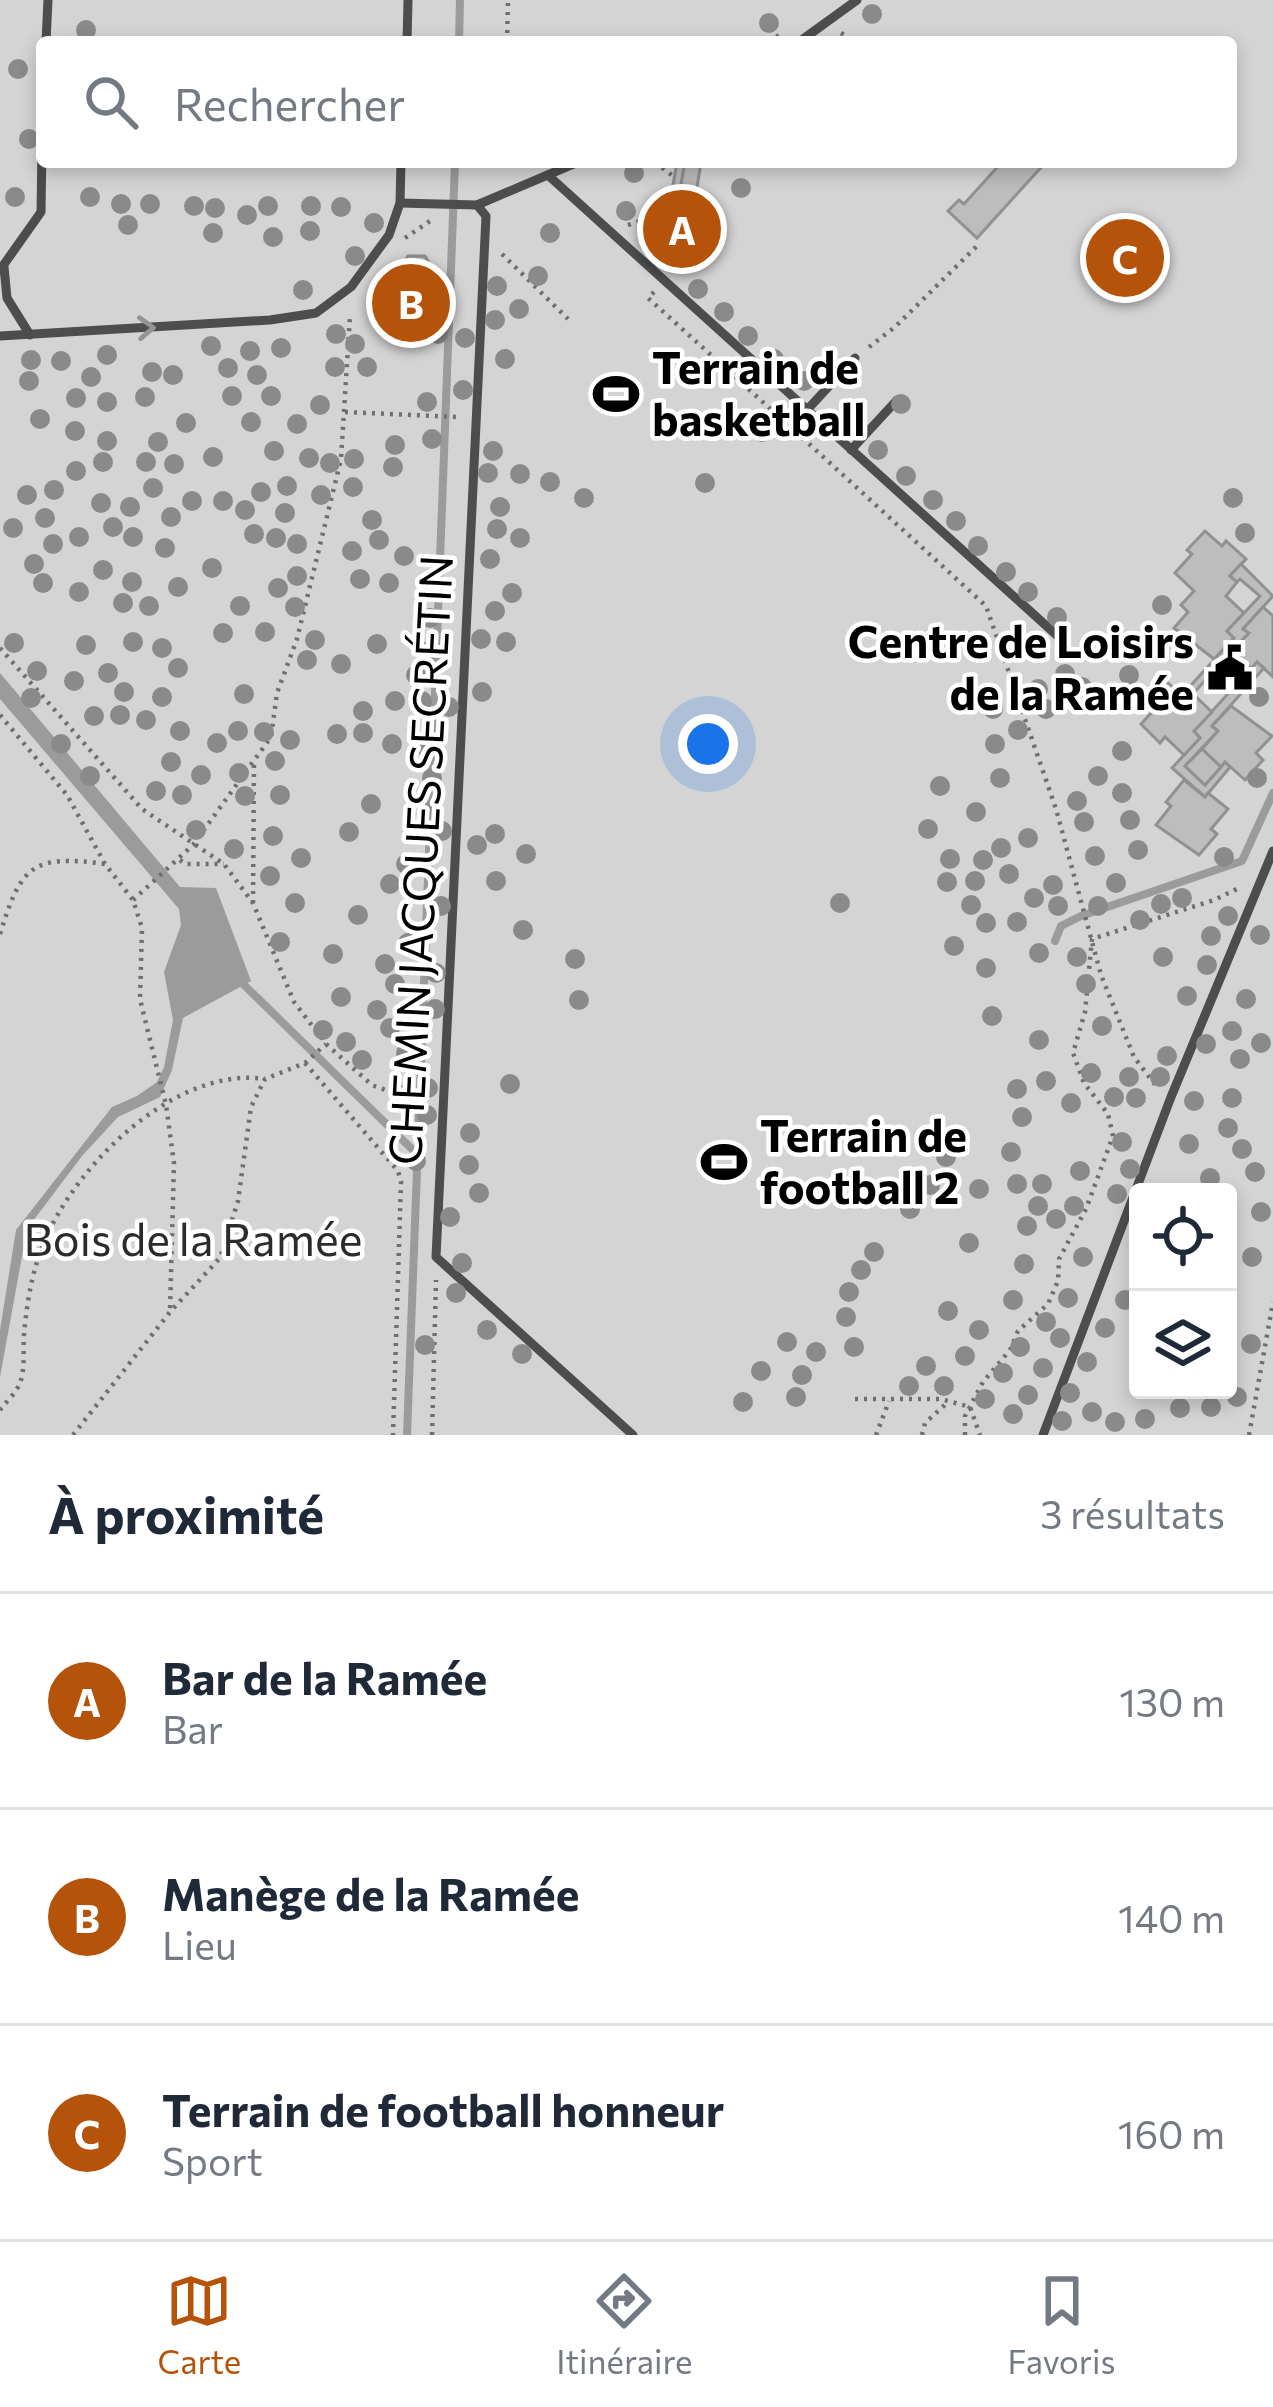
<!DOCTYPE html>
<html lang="fr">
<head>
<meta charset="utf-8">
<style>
  body { margin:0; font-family:Commissioner,sans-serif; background:#f6f6f7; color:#1f2937 }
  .controls { position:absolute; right:36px; bottom:36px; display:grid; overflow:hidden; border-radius:12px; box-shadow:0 6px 18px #0003 }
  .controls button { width:108px; height:108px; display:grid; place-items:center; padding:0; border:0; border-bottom:3px solid #e0e1e3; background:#fff; color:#1f2937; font:60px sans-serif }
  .you { position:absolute; left:708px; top:744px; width:42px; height:42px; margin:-30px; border:9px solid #fff; border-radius:50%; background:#1a73e8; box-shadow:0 0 0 18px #1a73e833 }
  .badge { display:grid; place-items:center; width:78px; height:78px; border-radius:50%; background:#b45309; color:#fff; font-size:39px; font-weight:700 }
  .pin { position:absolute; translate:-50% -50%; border:6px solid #fff; box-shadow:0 3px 12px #0006 }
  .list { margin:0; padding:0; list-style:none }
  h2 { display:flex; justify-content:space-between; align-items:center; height:156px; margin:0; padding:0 48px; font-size:51px }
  h2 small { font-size:39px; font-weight:400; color:#747a83 }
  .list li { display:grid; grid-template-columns:78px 1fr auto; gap:36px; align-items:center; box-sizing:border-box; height:216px; padding:0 48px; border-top:3px solid #e0e1e3 }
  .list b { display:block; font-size:45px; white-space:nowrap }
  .list p { margin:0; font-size:39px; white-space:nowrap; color:#747a83 }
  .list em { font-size:39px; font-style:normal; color:#747a83 }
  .icon { flex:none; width:66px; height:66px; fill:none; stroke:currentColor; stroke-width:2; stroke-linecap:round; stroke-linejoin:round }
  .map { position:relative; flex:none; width:1273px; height:1435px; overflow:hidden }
  .search { position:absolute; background:#fff; box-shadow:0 6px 18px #0003; left:36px; right:36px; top:36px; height:132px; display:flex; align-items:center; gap:30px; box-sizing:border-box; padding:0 42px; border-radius:12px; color:#747a83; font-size:45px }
  .sheet { height:804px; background:#fff }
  nav { display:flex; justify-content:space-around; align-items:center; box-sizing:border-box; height:168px; border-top:3px solid #e0e1e3; background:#fff; font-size:33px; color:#747a83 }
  nav a { display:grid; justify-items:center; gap:6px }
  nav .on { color:#b45309 }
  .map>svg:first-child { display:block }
  .green { fill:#d4d4d4; fill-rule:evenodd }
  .water { fill:#9b9b9b }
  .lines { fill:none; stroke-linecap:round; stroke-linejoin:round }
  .stream { stroke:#9b9b9b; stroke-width:8 }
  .building { fill:#bdbdbd; stroke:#919191; stroke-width:3 }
  .path { stroke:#6f6f6f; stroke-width:4.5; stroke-dasharray:3 6; stroke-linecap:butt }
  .service { stroke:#4d4d4d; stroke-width:9 }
  .tree { fill:#8a8a8a }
  .oneway { stroke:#949494 }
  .labels { text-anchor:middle; stroke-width:9; stroke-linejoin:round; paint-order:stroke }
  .poi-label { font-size:45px; font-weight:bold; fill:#000; stroke:#fff; text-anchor:start }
  .street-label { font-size:45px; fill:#000; stroke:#fff }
  .park-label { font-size:45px; fill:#2b2b2b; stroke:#fff }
</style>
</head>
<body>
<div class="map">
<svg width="1273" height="1435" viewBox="0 0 1273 1435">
  <rect width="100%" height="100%" fill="#fff"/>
  <path class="green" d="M0 0H1273V1435H0ZM42 42H1231V162H42ZM1138 1192H1228V1390H1138Z"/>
  <polygon class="water" points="0,673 180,887 216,888 251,981 183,1018 172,1070 160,1097 118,1117 82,1156 27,1229 0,1377 0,1330 16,1230 112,1107 137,1096 157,1082 164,1067 173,1020 164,972 181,925 179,909 0,699"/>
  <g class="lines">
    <g class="stream">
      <polyline points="459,42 460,0"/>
      <polyline points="1055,941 1061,926 1081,916 1242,861 1273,793"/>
      <polyline points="239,980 417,1154"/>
      <polyline points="407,1435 455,162"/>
    </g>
  </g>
  <g class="building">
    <polygon points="677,162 685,162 680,191 696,194 692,218 676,215 672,240 687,242 686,252 662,248"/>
    <polygon points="685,162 701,162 696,194 680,191"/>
    <polygon points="1002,162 1046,162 977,238 948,211 959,200 964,204"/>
    <polygon points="676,215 692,218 687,242 672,240"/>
    <polygon points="408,256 425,256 433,270 423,284 409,282 400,268"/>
    <polygon points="387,288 436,288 435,319 387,318"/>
    <polygon points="1205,531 1222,546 1226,541 1246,559 1230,576 1237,582 1226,596 1244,613 1227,631 1234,638 1214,659 1174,628 1188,612 1181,605 1194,591 1175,573 1192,554 1187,550"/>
    <polygon points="1241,564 1273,596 1243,629 1249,633 1187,700 1182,695 1234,638 1227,631 1260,596 1240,579 1237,582 1230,576"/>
    <polygon points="1263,607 1273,616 1273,677 1257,662 1252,669 1232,651 1249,633 1243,629"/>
    <polygon points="1257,662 1264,668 1212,726 1218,731 1185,766 1205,785 1225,762 1230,767 1205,797 1172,768 1200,738 1194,731"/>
    <polygon points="1168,683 1187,700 1193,694 1212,712 1194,731 1200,738 1184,755 1165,737 1160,743 1141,724 1155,709 1149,703"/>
    <polygon points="1231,706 1272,736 1256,753 1263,760 1245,780 1225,762 1221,767 1202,749 1218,731 1212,726"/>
    <polygon points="1202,749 1221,767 1205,785 1185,766"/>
    <polygon points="1184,780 1205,797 1208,793 1228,809 1211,829 1217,834 1199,855 1156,825 1171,806 1166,802"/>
  </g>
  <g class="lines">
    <g class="path">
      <polyline points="841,33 855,42"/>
      <polyline points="507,42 508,0"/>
      <polyline points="769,42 782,33"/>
      <polyline points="655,162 674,177"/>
      <polyline points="628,225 668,212"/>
      <polyline points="405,238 430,221"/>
      <polyline points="502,254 568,319"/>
      <polyline points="654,292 648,298 807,442"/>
      <polyline points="869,347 895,327 979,244"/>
      <polyline points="345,412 457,417"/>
      <polyline points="811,437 807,442 986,606 1056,809 1101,975 1134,1057 1157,1087"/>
      <polyline points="0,648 142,809 224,864 253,903 294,1002 326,1044 372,1085 426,1105"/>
      <polyline points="0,715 67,795 105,864 133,900 142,928 140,999 166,1105 174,1163 170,1312"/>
      <polyline points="180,860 185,864 224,864"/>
      <polyline points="133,900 193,845 271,737 277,693 297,639 341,459 350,316"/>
      <polyline points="253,903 254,765"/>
      <path d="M0 934C21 866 32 854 105 864"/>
      <polyline points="305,1063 398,1171 401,1182 393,1435"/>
      <polyline points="855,1399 941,1399 970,1407 980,1435"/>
      <path d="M0 1410C7 1401 18 1391 21 1380 25 1366 23 1350 24 1335 26 1311 30 1284 37 1262 61 1178 170 1065 265 1079"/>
      <polyline points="73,1435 170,1312 220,1258 238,1201 251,1107 265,1079 305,1063 326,1044"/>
      <polyline points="432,1435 436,1280"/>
      <polyline points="876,1435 889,1401"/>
      <polyline points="922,1435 925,1423 947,1403"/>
      <polyline points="965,1435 965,1416 983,1382 1010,1350 1018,1331 1048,1304 1058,1281 1059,1259 1086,1209 1113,1136 1108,1114 1084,1083 1073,1053 1085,1012 1092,939 1214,900 1239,888"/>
      <polyline points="1249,1435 1273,1302"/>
    </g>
    <g class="service">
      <polyline points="46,42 48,0"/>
      <polyline points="407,42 408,0"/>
      <polyline points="799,42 857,0"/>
      <polyline points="550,177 1062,640"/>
      <polyline points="400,203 477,205 578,162"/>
      <polyline points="477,205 486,216 436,1257 633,1435"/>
      <polyline points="4,267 7,298 30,335"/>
      <polyline points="0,270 41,212 42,145"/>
      <polyline points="0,336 270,320 316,313 351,287 389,235 400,203 401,162"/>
      <polyline points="807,410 855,358"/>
      <polyline points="851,450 897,400"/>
      <polyline points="1043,1435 1171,1097 1273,851"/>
    </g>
  </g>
  <g class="tree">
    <circle cx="872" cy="14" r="10"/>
    <circle cx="769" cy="23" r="10"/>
    <circle cx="86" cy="30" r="10"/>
    <circle cx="18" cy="69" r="10"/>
    <circle cx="29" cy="139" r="10"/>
    <circle cx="634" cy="173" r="10"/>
    <circle cx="741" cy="188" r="10"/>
    <circle cx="15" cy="197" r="10"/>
    <circle cx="90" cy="197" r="10"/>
    <circle cx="121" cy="204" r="10"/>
    <circle cx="150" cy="204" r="10"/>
    <circle cx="194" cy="206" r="10"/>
    <circle cx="268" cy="206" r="10"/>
    <circle cx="311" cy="206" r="10"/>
    <circle cx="341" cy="207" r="10"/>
    <circle cx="215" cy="208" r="10"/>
    <circle cx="626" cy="211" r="10"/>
    <circle cx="247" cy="215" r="10"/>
    <circle cx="374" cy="223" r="10"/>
    <circle cx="128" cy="225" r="10"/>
    <circle cx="310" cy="231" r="10"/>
    <circle cx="213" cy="233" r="10"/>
    <circle cx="550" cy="233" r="10"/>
    <circle cx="273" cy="237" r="10"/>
    <circle cx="355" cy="256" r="10"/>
    <circle cx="538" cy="276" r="10"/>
    <circle cx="497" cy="286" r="10"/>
    <circle cx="698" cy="289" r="10"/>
    <circle cx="303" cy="290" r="10"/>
    <circle cx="519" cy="309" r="10"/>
    <circle cx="724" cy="312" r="10"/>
    <circle cx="495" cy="320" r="10"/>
    <circle cx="336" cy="334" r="10"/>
    <circle cx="438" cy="334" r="10"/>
    <circle cx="748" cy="336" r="10"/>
    <circle cx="465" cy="338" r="10"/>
    <circle cx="355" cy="344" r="10"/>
    <circle cx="211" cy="346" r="10"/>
    <circle cx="281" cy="348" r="10"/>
    <circle cx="250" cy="351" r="10"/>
    <circle cx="107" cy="355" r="10"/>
    <circle cx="505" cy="359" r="10"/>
    <circle cx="774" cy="359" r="10"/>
    <circle cx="31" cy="360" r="10"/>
    <circle cx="61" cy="361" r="10"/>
    <circle cx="335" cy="367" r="10"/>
    <circle cx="367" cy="367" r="10"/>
    <circle cx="228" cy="368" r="10"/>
    <circle cx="152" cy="372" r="10"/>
    <circle cx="173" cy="375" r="10"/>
    <circle cx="257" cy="375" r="10"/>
    <circle cx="91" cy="377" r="10"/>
    <circle cx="29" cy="381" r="10"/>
    <circle cx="804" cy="381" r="10"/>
    <circle cx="463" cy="390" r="10"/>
    <circle cx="232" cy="396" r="10"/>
    <circle cx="271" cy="396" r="10"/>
    <circle cx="145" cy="397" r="10"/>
    <circle cx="76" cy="398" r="10"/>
    <circle cx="107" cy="402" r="10"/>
    <circle cx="427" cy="402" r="10"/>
    <circle cx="901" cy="404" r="10"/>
    <circle cx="320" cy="405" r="10"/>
    <circle cx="40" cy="419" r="10"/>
    <circle cx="251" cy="422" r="10"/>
    <circle cx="186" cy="423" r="10"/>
    <circle cx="297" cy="424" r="10"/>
    <circle cx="75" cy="431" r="10"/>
    <circle cx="762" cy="432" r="10"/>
    <circle cx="432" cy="439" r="10"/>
    <circle cx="107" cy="441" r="10"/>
    <circle cx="158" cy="442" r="10"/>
    <circle cx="395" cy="445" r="10"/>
    <circle cx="878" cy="450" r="10"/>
    <circle cx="274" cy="451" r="10"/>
    <circle cx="493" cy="451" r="10"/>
    <circle cx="213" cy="457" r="10"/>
    <circle cx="309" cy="458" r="10"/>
    <circle cx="354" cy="459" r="10"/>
    <circle cx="103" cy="462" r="10"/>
    <circle cx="146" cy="462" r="10"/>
    <circle cx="330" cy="463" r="10"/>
    <circle cx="174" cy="464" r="10"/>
    <circle cx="393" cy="467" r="10"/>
    <circle cx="76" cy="471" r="10"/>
    <circle cx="488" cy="473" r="10"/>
    <circle cx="520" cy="474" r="10"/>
    <circle cx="906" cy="476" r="10"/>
    <circle cx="550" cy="482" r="10"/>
    <circle cx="705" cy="483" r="10"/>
    <circle cx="287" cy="486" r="10"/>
    <circle cx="353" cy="487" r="10"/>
    <circle cx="153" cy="488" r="10"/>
    <circle cx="54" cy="490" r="10"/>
    <circle cx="261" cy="492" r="10"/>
    <circle cx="27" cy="495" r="10"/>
    <circle cx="321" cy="495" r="10"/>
    <circle cx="584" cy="498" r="10"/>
    <circle cx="1233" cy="498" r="10"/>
    <circle cx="933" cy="500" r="10"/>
    <circle cx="192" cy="501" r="10"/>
    <circle cx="223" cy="501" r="10"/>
    <circle cx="101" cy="503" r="10"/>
    <circle cx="130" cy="507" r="10"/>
    <circle cx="500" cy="507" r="10"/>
    <circle cx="245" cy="510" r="10"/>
    <circle cx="285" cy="513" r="10"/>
    <circle cx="171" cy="517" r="10"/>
    <circle cx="45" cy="518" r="10"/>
    <circle cx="372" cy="520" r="10"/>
    <circle cx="956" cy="521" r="10"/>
    <circle cx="113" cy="527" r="10"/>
    <circle cx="13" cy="528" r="10"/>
    <circle cx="497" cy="529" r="10"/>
    <circle cx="1245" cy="533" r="10"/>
    <circle cx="254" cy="534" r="10"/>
    <circle cx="79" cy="537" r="10"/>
    <circle cx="133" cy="537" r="10"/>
    <circle cx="276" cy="538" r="10"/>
    <circle cx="520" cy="538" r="10"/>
    <circle cx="379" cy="540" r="10"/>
    <circle cx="53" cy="544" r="10"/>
    <circle cx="297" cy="544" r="10"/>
    <circle cx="978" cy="546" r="10"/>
    <circle cx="165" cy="548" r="10"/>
    <circle cx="352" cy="551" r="10"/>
    <circle cx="404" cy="556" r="10"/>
    <circle cx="490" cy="559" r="10"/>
    <circle cx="34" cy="564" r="10"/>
    <circle cx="212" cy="568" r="10"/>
    <circle cx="103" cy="570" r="10"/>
    <circle cx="1006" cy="572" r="10"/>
    <circle cx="297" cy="576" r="10"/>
    <circle cx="360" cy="579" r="10"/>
    <circle cx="132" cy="582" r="10"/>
    <circle cx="43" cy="583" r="10"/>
    <circle cx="389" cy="583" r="10"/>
    <circle cx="178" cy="587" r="10"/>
    <circle cx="278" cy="588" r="10"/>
    <circle cx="79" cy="592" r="10"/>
    <circle cx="1028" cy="592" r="10"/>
    <circle cx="512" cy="593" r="10"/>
    <circle cx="123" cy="603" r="10"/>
    <circle cx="1162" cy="605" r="10"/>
    <circle cx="149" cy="606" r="10"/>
    <circle cx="240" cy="606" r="10"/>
    <circle cx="295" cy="607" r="10"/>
    <circle cx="495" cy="611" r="10"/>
    <circle cx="1057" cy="617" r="10"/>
    <circle cx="430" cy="618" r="10"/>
    <circle cx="265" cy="632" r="10"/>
    <circle cx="223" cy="633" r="10"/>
    <circle cx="481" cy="639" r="10"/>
    <circle cx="315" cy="640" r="10"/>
    <circle cx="133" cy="642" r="10"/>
    <circle cx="506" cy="642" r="10"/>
    <circle cx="14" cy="643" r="10"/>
    <circle cx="377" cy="644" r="10"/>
    <circle cx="86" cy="645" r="10"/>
    <circle cx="162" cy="648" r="10"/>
    <circle cx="426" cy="652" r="10"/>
    <circle cx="1149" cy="652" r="10"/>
    <circle cx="307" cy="660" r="10"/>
    <circle cx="341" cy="664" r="10"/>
    <circle cx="178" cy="668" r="10"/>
    <circle cx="37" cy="671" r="10"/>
    <circle cx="108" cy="673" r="10"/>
    <circle cx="1065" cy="674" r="10"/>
    <circle cx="416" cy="675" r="10"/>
    <circle cx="1129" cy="675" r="10"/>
    <circle cx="74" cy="681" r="10"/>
    <circle cx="1082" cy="687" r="10"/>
    <circle cx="1038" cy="689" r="10"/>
    <circle cx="124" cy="692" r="10"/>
    <circle cx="482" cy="692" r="10"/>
    <circle cx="244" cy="694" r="10"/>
    <circle cx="162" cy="697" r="10"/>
    <circle cx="1259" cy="697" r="10"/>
    <circle cx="31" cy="698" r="10"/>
    <circle cx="395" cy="701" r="10"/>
    <circle cx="422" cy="701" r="10"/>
    <circle cx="449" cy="707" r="10"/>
    <circle cx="993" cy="709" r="10"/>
    <circle cx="1046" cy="709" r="10"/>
    <circle cx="363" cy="711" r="10"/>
    <circle cx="120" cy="715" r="10"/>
    <circle cx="94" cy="716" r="10"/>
    <circle cx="146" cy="720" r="10"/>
    <circle cx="1018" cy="730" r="10"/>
    <circle cx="180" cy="731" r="10"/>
    <circle cx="238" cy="731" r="10"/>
    <circle cx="264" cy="732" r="10"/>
    <circle cx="363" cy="733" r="10"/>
    <circle cx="337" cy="734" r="10"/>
    <circle cx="290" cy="740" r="10"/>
    <circle cx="217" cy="743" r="10"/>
    <circle cx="61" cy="744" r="10"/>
    <circle cx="392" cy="744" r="10"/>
    <circle cx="995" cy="744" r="10"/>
    <circle cx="428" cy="749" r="10"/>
    <circle cx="1122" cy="751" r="10"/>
    <circle cx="275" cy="761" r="10"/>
    <circle cx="171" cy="762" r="10"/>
    <circle cx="239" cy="773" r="10"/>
    <circle cx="201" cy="775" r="10"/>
    <circle cx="90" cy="776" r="10"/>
    <circle cx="1098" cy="776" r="10"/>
    <circle cx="432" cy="778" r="10"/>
    <circle cx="1000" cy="778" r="10"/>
    <circle cx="1257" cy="778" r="10"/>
    <circle cx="940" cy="786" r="10"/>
    <circle cx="156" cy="791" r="10"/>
    <circle cx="1122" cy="793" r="10"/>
    <circle cx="182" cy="795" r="10"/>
    <circle cx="280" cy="795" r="10"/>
    <circle cx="245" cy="796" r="10"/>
    <circle cx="1077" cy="801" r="10"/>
    <circle cx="371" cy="804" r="10"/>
    <circle cx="433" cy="810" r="10"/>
    <circle cx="976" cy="812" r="10"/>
    <circle cx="1130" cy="820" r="10"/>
    <circle cx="1084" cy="822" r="10"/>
    <circle cx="928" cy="829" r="10"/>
    <circle cx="196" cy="830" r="10"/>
    <circle cx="442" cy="831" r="10"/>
    <circle cx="349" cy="832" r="10"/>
    <circle cx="420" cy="833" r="10"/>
    <circle cx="495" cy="834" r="10"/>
    <circle cx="273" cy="836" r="10"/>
    <circle cx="1028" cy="838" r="10"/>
    <circle cx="477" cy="845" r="10"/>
    <circle cx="1001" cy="848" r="10"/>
    <circle cx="234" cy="849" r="10"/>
    <circle cx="1138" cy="850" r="10"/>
    <circle cx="526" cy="854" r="10"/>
    <circle cx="1095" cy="856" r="10"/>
    <circle cx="1224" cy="857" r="10"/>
    <circle cx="301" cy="858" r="10"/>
    <circle cx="950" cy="859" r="10"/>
    <circle cx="983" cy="860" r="10"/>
    <circle cx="406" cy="864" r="10"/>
    <circle cx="1009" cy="874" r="10"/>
    <circle cx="270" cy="876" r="10"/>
    <circle cx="496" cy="881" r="10"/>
    <circle cx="975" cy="881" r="10"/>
    <circle cx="947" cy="882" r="10"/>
    <circle cx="1116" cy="883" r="10"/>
    <circle cx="390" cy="884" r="10"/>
    <circle cx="1053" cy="885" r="10"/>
    <circle cx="1034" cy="898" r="10"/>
    <circle cx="1182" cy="898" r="10"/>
    <circle cx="295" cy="903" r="10"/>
    <circle cx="840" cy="903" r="10"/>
    <circle cx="1161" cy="904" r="10"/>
    <circle cx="971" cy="905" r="10"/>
    <circle cx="441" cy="906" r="10"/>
    <circle cx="1058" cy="906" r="10"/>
    <circle cx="1098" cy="906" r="10"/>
    <circle cx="358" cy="915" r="10"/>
    <circle cx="1228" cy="916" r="10"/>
    <circle cx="1140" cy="920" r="10"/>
    <circle cx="1017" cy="922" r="10"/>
    <circle cx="986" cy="923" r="10"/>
    <circle cx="523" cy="930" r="10"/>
    <circle cx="1260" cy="935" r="10"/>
    <circle cx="1211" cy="936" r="10"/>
    <circle cx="280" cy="942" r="10"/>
    <circle cx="408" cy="943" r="10"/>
    <circle cx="954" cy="946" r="10"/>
    <circle cx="1039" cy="953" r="10"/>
    <circle cx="333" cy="954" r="10"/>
    <circle cx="1077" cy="957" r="10"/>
    <circle cx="1163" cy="957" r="10"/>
    <circle cx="575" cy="959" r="10"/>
    <circle cx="385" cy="964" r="10"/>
    <circle cx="1207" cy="965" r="10"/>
    <circle cx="986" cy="968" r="10"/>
    <circle cx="436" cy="973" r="10"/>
    <circle cx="395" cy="984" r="10"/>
    <circle cx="1086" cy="984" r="10"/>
    <circle cx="1187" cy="996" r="10"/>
    <circle cx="341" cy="997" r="10"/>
    <circle cx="1246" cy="999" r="10"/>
    <circle cx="579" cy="1000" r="10"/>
    <circle cx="435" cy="1009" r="10"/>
    <circle cx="377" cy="1010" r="10"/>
    <circle cx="992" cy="1016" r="10"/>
    <circle cx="1102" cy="1026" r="10"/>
    <circle cx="390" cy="1028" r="10"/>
    <circle cx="323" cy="1030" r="10"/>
    <circle cx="1232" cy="1031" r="10"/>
    <circle cx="1039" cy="1040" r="10"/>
    <circle cx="346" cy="1042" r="10"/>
    <circle cx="1261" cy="1043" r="10"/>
    <circle cx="1206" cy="1044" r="10"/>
    <circle cx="406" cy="1053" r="10"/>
    <circle cx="1167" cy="1056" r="10"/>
    <circle cx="1240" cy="1059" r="10"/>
    <circle cx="362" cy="1060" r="10"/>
    <circle cx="1091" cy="1073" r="10"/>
    <circle cx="1129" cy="1077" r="10"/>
    <circle cx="1160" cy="1077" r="10"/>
    <circle cx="1046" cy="1081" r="10"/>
    <circle cx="510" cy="1084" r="10"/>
    <circle cx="428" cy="1088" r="10"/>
    <circle cx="1017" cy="1089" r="10"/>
    <circle cx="403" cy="1095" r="10"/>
    <circle cx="1114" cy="1097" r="10"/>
    <circle cx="1136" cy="1098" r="10"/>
    <circle cx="1232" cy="1098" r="10"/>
    <circle cx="1194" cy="1101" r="10"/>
    <circle cx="1071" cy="1103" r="10"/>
    <circle cx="427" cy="1115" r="10"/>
    <circle cx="1022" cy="1117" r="10"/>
    <circle cx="1228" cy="1128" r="10"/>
    <circle cx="470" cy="1133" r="10"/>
    <circle cx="1122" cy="1142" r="10"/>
    <circle cx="1189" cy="1144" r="10"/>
    <circle cx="1242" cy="1149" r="10"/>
    <circle cx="1011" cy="1152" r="10"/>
    <circle cx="946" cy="1157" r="10"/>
    <circle cx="416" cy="1161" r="10"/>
    <circle cx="469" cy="1165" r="10"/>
    <circle cx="1130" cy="1169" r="10"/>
    <circle cx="1080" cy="1171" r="10"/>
    <circle cx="1255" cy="1172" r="10"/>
    <circle cx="1210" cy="1178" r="10"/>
    <circle cx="1017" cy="1184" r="10"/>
    <circle cx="1042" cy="1184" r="10"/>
    <circle cx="930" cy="1185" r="10"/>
    <circle cx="979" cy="1189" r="10"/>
    <circle cx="479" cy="1193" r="10"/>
    <circle cx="1117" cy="1194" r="10"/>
    <circle cx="1038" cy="1206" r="10"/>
    <circle cx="1074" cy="1206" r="10"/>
    <circle cx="910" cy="1209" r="10"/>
    <circle cx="1261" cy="1212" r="10"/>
    <circle cx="450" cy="1217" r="10"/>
    <circle cx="1056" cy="1219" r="10"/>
    <circle cx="1027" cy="1226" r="10"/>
    <circle cx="969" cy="1243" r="10"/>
    <circle cx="874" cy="1252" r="10"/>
    <circle cx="1083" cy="1257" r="10"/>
    <circle cx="1252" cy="1257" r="10"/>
    <circle cx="462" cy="1263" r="10"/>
    <circle cx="1024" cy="1264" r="10"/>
    <circle cx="861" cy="1270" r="10"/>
    <circle cx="849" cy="1292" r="10"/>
    <circle cx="456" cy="1293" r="10"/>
    <circle cx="1068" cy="1298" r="10"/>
    <circle cx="1013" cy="1300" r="10"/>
    <circle cx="1125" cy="1300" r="10"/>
    <circle cx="948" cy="1311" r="10"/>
    <circle cx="846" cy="1317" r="10"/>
    <circle cx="1046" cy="1322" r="10"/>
    <circle cx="1105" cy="1328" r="10"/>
    <circle cx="487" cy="1330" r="10"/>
    <circle cx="979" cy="1330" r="10"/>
    <circle cx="1060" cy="1338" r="10"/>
    <circle cx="787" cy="1342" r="10"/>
    <circle cx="1251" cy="1344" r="10"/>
    <circle cx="425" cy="1345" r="10"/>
    <circle cx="854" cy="1347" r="10"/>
    <circle cx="1020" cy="1347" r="10"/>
    <circle cx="816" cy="1352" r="10"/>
    <circle cx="522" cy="1354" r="10"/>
    <circle cx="965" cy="1356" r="10"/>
    <circle cx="1087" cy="1362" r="10"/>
    <circle cx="926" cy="1366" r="10"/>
    <circle cx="1043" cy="1368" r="10"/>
    <circle cx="761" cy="1371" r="10"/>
    <circle cx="1003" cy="1373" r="10"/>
    <circle cx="802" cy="1375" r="10"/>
    <circle cx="909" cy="1386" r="10"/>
    <circle cx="944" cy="1386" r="10"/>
    <circle cx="1070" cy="1393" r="10"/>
    <circle cx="1028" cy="1395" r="10"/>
    <circle cx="796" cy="1397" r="10"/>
    <circle cx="1237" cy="1397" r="10"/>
    <circle cx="985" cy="1399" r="10"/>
    <circle cx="743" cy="1402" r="10"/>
    <circle cx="1211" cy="1407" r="10"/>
    <circle cx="1180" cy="1408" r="10"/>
    <circle cx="1092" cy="1412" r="10"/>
    <circle cx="1013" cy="1414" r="10"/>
    <circle cx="1145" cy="1419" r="10"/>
    <circle cx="1062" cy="1421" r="10"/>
    <circle cx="1115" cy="1422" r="10"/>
  </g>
  <defs><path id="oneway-chevron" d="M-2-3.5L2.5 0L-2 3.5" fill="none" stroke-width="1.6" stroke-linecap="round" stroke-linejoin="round" transform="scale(3)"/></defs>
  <use class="oneway" href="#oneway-chevron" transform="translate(146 328) rotate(-3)"/>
  <defs>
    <g id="stadium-bare" transform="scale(3.6)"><path d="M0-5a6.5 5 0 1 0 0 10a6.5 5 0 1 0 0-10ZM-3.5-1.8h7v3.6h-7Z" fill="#000" stroke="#fff" stroke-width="2.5" paint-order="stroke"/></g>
    <g id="civic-bare" transform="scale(3.6)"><path d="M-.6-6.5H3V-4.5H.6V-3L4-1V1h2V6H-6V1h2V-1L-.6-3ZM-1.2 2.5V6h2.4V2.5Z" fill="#000" stroke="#fff" stroke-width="2.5" paint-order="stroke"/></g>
  </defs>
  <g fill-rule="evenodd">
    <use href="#stadium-bare" x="616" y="394"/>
    <use href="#civic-bare" x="1230" y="668"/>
    <use href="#stadium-bare" x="724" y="1162"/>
  </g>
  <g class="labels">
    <g class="poi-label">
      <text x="652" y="384">Terrain de<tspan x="652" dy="52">basketball</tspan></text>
      <text x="1194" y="658" text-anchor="end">Centre de Loisirs<tspan x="1194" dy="52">de la Ramée</tspan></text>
      <text x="760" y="1152">Terrain de<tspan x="760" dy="52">football 2</tspan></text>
    </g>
    <g class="street-label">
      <text transform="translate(421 860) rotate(-87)" y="16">CHEMIN JACQUES SECRÉTIN</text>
    </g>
    <g class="park-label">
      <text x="193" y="1256">Bois de la Ramée</text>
    </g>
  </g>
</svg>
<div class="controls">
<button><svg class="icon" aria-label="locate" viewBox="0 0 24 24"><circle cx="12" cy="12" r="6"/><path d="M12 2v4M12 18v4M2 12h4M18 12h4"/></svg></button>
<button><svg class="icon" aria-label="layers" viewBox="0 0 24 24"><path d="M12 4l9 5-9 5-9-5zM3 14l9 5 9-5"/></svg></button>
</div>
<div class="you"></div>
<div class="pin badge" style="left:682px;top:229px">A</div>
<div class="pin badge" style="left:411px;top:303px">B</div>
<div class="pin badge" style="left:1125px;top:258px">C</div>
<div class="search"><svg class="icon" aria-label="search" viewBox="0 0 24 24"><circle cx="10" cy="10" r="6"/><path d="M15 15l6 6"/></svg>Rechercher</div>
</div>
<section class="sheet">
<h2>À proximité<small>3 résultats</small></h2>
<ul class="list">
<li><span class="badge">A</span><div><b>Bar de la Ramée</b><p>Bar</p></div><em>130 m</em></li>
<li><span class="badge">B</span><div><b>Manège de la Ramée</b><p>Lieu</p></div><em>140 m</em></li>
<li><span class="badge">C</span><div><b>Terrain de football honneur</b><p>Sport</p></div><em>160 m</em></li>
</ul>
</section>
<nav>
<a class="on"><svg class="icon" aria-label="map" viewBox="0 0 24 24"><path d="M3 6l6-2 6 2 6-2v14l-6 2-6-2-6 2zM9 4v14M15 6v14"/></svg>Carte</a>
<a><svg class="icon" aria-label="directions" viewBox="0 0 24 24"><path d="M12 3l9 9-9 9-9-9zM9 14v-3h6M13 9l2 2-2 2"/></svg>Itinéraire</a>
<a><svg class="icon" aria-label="saved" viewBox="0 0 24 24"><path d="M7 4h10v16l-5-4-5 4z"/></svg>Favoris</a>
</nav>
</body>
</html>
